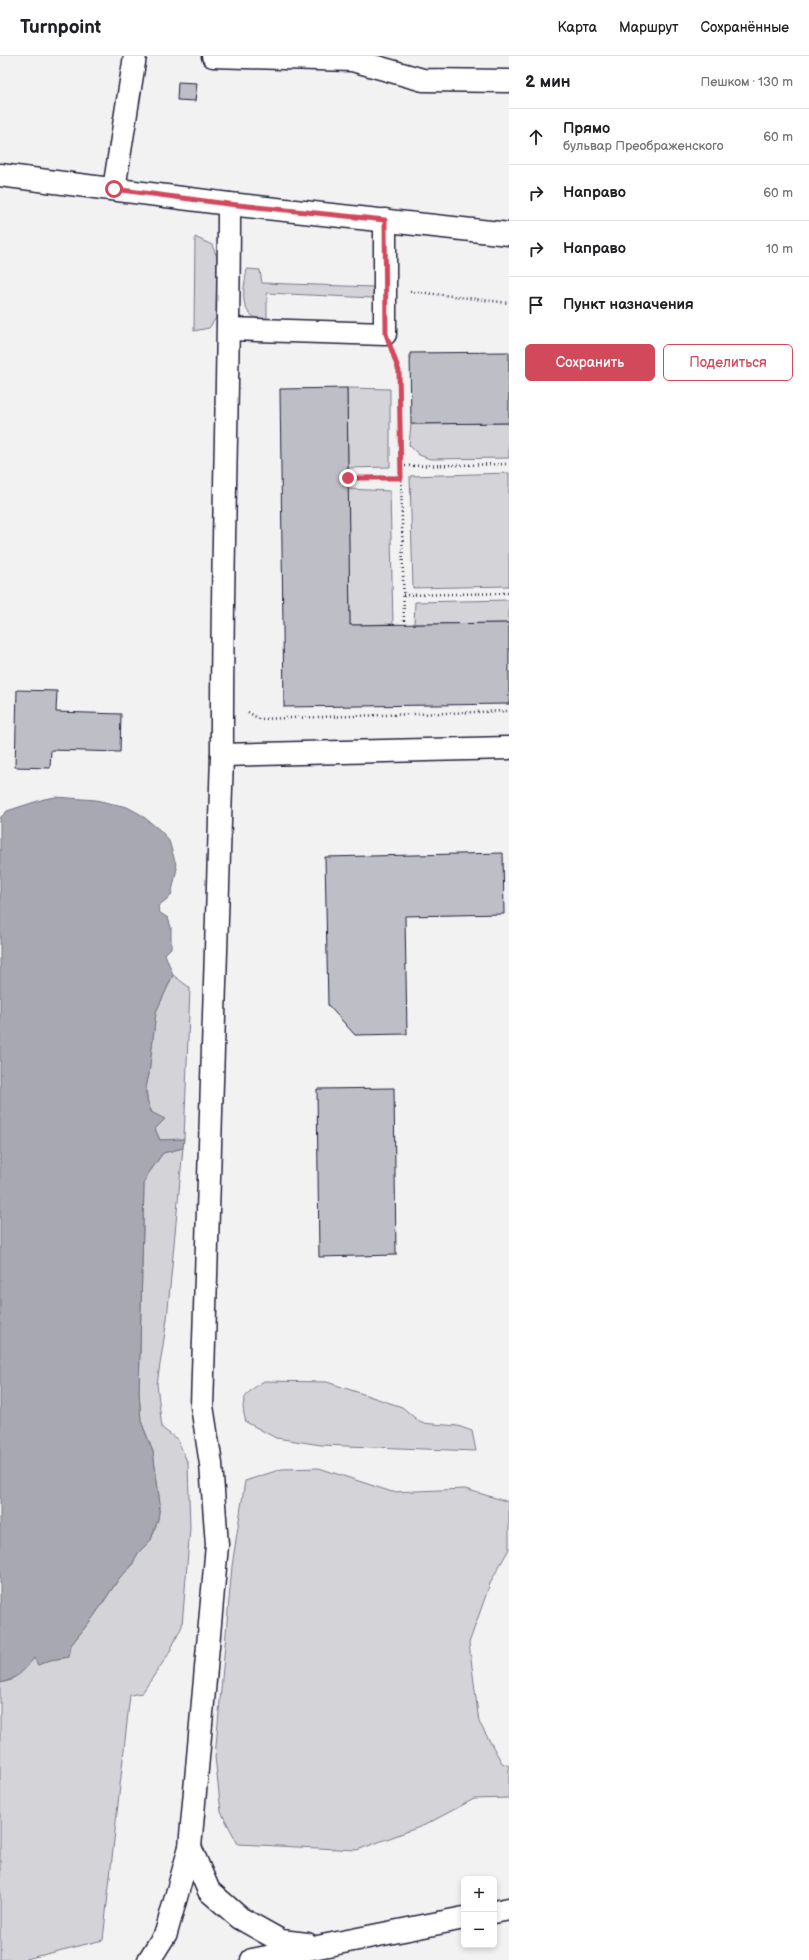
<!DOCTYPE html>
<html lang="ru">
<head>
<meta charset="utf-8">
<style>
  body { margin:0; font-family:"Balsamiq Sans",sans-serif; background:#f6f6f6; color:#202124 }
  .controls { position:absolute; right:12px; bottom:12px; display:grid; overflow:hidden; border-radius:6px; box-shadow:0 2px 6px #0003 }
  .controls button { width:36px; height:36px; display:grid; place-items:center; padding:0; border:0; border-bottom:1px solid #e0e0e0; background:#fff; color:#202124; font:20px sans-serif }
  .stop { position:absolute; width:12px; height:12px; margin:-9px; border:3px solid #d1495b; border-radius:50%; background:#fff }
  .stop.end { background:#d1495b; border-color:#fff; box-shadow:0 1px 4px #0008 }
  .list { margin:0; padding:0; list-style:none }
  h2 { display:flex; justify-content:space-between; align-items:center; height:52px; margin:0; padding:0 16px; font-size:17px }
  h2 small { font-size:13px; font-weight:400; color:#757577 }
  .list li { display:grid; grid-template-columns:26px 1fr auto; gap:12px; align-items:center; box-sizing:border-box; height:56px; padding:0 16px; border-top:1px solid #e0e0e0 }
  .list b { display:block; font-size:15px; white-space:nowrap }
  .list p { margin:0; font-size:13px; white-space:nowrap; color:#757577 }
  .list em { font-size:13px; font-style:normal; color:#757577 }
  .actions { display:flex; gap:8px; padding:12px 16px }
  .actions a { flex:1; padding:9px 0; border:1px solid #d1495b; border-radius:6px; text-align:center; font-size:14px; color:#d1495b }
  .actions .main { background:#d1495b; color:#fff }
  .icon { flex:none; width:22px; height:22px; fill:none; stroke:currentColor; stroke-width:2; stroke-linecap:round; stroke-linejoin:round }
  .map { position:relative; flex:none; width:509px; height:1904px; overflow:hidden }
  header { display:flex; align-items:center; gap:24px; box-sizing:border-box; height:56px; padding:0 20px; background:#fff; border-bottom:1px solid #e0e0e0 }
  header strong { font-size:19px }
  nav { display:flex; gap:22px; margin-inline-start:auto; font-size:14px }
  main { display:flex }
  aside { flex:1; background:#fff }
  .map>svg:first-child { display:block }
  .green { fill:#d3d3d8; stroke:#7a7a8a }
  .water { fill:#a8a8b2; stroke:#727282 }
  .building { fill:#bebec6; stroke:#22223b }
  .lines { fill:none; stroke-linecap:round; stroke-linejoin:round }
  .minor-casing { stroke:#22223b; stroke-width:25 }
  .path { stroke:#22223b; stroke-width:2.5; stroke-dasharray:1 3; stroke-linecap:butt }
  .minor { stroke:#fff; stroke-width:22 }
  .route { stroke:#d1495b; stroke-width:5 }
</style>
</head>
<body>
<header>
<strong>Turnpoint</strong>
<nav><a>Карта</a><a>Маршрут</a><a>Сохранённые</a></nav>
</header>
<main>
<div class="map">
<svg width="509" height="1904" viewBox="0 0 509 1904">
  <rect width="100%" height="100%" fill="#f2f2f3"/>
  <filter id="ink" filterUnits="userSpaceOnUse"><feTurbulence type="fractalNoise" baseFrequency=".025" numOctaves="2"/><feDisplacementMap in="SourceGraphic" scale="8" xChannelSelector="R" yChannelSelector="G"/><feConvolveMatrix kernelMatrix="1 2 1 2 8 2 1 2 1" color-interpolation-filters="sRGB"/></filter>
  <g filter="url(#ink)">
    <g class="green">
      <polygon points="195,181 212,189 217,201 216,262 209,272 194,275"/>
      <path d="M247 213 260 214 262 227 373 231 377 239 373 242 267 237V265C237 261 243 236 247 213Z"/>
      <polygon points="347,332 390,333 390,411 348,412"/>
      <polygon points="509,367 509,402 430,403 419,399 409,389 411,368"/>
      <polygon points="509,417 509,530 413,532 410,420"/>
      <polygon points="348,433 390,435 393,568 350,569"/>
      <polygon points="509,544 509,567 414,568 415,546"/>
      <polygon points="173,919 190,932 184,1083 160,1084 155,1073 158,1068 148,1048 146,1031 149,1018 156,956"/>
      <polygon points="183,1092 167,1263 157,1328 162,1372 178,1384 188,1408 190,1472 182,1570 168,1599 142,1637 130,1639 103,1884 22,1904 0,1904 0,1627 12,1624 34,1602 38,1609 50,1604 69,1601 71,1589 94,1560 120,1521 131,1511 138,1497 151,1484 158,1463 160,1448 153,1396 141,1365 139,1336 144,1128 148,1118 163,1097"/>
      <path d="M264 1325 327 1326 402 1351 421 1367 458 1370 472 1375 476 1395 321 1389 276 1382 246 1366C239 1343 245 1337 264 1325Z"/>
      <polygon points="319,1412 392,1436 465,1433 509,1446 509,1493 491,1525 469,1587 479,1666 502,1707 509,1710 509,1742 474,1743 425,1769 357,1794 238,1788 221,1756 215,1701 232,1510 245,1425 282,1413"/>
    </g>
    <path class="water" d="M56 741 96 744 127 751 140 758 161 775 169 785 177 812 171 840 158 850 159 856 168 862 171 871V892L165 898 173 919 156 956 149 1018 146 1031V1040L151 1056 165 1063 155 1073 160 1084 184 1083 183 1092 163 1097 148 1118 144 1128 139 1336 141 1365 153 1396 160 1448 158 1463 151 1484 138 1497 131 1511 120 1521 94 1560 71 1589 69 1601 50 1604 38 1609 34 1602C24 1615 17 1623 0 1627V762L7 755 44 743Z"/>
    <g class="building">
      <polygon points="178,26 197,27 195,45 177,44"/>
      <polygon points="509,296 509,367 411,368 410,297"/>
      <polygon points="347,332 350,569 509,567 509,648 284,651 280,333"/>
      <polygon points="17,634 57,635 56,656 121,658 120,696 51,694 50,712 15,711"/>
      <polygon points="503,797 504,858 405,860 407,978 355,979 328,949 325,801"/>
      <polygon points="394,1032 396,1199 319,1201 317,1033"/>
    </g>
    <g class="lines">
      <g class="minor-casing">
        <g id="minor">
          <polyline points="213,0 352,4 423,24 509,25"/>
          <polyline points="0,119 229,148 509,178"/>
          <polyline points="114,133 135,0"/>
          <polyline points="229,273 385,278 385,164"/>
          <polyline points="222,699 509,692"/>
          <polyline points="190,1791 209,1835 240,1862 281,1885 307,1888"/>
          <polyline points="494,1856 509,1853"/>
          <path d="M149 1904 166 1877 190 1791 217 1489 211 1408 202 1350 222 699C221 516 229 332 229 148"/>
          <polyline points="252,1904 464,1862"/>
        </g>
      </g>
      <g class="path">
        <polyline points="410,235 509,247"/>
        <polyline points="394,301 399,315 404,568"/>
        <polyline points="401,410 509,408"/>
        <polyline points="348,422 401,421"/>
        <polyline points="403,539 509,537"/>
        <polyline points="248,656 259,663 509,655"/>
      </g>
      <use href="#minor" class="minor"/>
    </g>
  </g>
  <g class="lines" filter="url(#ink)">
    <polyline class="route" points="114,133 228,148 385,164 386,278 399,315 401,422 348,422"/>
  </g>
</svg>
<div class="controls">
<button>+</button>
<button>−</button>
</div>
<div class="stop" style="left:114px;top:133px"></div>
<div class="stop end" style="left:348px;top:422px"></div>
</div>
<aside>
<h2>2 мин<small>Пешком · 130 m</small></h2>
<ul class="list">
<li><svg class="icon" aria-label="ahead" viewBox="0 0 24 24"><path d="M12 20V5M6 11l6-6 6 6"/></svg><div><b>Прямо</b><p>бульвар Преображенского</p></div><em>60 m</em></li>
<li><svg class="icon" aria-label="right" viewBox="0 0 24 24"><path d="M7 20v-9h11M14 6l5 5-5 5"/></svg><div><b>Направо</b></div><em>60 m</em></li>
<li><svg class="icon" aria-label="right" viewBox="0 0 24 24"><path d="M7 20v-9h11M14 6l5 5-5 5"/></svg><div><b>Направо</b></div><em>10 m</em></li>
<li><svg class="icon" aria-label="arrive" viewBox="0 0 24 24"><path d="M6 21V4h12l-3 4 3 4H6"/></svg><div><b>Пункт назначения</b></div></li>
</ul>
<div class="actions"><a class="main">Сохранить</a><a>Поделиться</a></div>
</aside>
</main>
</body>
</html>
